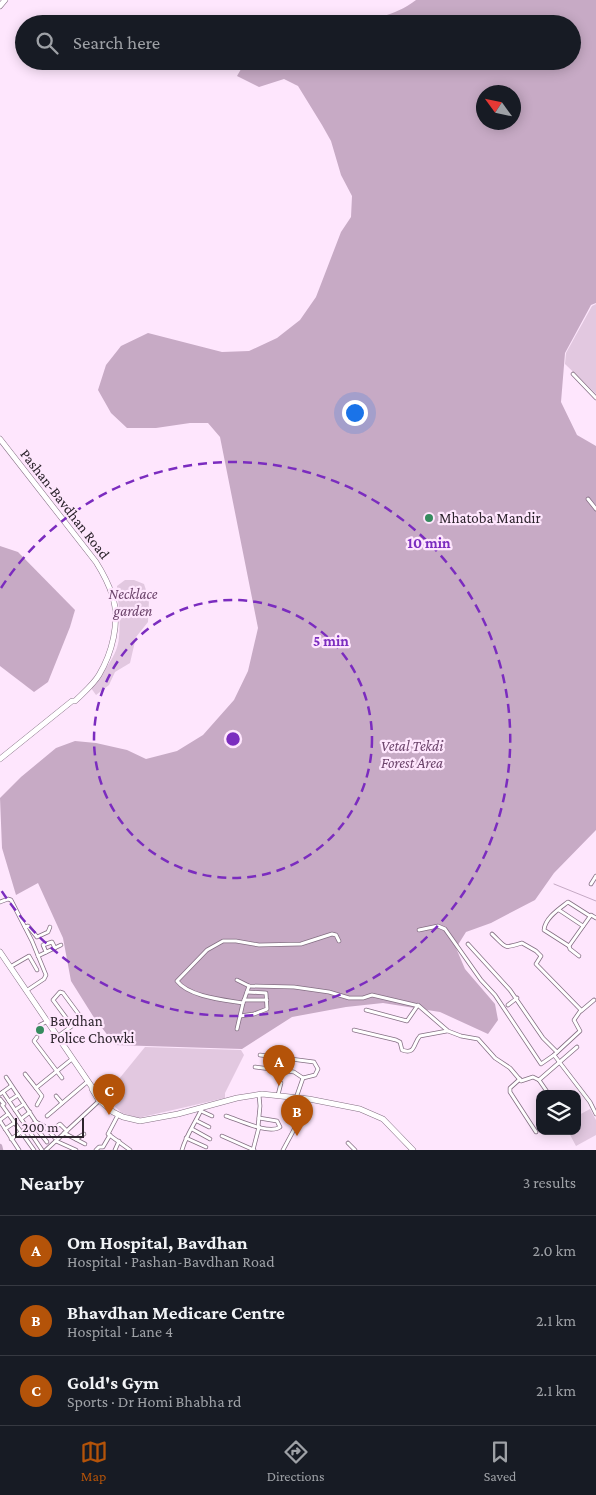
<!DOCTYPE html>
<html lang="en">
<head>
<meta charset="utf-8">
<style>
  body { margin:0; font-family:"Crimson Pro",serif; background:#242831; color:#f1f3f6 }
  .controls { position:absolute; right:15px; bottom:15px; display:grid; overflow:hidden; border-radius:10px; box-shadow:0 2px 12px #0003 }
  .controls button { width:45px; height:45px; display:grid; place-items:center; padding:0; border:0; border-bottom:1px solid #363941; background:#171b24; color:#f1f3f6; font:25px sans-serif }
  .compass { position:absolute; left:476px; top:85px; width:45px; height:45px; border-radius:50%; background:#171b24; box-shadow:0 2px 12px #0003; rotate:303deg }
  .scale { position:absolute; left:15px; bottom:12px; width:69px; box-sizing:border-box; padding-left:5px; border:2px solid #2c242c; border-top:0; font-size:14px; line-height:18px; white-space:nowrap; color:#2c242c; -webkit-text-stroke:4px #fee6fd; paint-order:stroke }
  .you { position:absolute; left:354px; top:412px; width:18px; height:18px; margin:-12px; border:4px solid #fff; border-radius:50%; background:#1a73e8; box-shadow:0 0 0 8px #1a73e833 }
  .badge { display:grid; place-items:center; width:32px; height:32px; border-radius:50%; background:#b45309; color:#fff; font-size:16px; font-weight:700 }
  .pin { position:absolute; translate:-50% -41px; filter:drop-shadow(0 1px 2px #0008) }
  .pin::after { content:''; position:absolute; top:26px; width:18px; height:15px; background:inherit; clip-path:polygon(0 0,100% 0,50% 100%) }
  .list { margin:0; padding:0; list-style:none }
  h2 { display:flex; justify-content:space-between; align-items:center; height:65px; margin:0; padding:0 20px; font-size:21px }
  h2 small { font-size:16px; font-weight:400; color:#9ea1a6 }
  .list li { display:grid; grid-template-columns:32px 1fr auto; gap:15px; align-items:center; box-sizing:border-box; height:70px; padding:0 20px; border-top:1px solid #363941 }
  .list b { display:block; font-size:19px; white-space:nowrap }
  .list p { margin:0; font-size:16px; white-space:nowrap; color:#9ea1a6 }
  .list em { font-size:16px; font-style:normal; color:#9ea1a6 }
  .icon { flex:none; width:28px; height:28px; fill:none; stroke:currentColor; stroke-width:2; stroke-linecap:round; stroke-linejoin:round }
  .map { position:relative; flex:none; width:596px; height:1150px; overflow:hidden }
  .search { position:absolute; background:#171b24; box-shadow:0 2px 12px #0003; left:15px; right:15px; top:15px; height:55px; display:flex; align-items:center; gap:12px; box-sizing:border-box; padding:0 18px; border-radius:28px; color:#9ea1a6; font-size:19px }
  .sheet { height:275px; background:#171b24 }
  nav { display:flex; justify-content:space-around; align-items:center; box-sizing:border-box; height:70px; border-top:1px solid #363941; background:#171b24; font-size:14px; color:#9ea1a6 }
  nav a { display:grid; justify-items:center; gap:2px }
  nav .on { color:#b45309 }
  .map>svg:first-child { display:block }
  .green { fill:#e2c8e0 }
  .forest { fill:#c7aac5; fill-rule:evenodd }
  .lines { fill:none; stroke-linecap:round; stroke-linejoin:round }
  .stream { stroke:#c5a9c4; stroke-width:1 }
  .river { stroke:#c5a9c4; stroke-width:4.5 }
  .minor-casing { stroke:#846f83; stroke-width:4.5 }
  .major-casing { stroke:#846f83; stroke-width:6 }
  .minor { stroke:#fff; stroke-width:3 }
  .major { stroke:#fff; stroke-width:5 }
  .ring { fill:none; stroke:#7b2cbf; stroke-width:2.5; stroke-dasharray:9 6 }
  .poi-dot { fill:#358b5e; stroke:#fee6fd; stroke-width:2 }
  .labels { text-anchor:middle; stroke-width:4.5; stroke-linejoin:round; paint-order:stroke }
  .street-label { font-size:15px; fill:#2c242c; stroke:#fee6fd }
  .poi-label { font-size:15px; fill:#2c242c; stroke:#fee6fd; text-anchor:start }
  .park-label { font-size:15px; font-style:italic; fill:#6c446b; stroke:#fee6fd }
  .centre { fill:#7b2cbf; stroke:#fee6fd; stroke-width:2.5 }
  .ring-label { font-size:15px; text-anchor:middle; font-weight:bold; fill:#7b2cbf; stroke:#fee6fd; stroke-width:4.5; stroke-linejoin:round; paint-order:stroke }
</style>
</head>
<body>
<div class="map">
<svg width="596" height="1150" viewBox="0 0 596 1150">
  <rect width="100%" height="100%" fill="#fee6fd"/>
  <g class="green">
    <polygon points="596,304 596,394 565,364 566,353 592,306"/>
    <path d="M125 580H134L144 584 149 599 148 622 136 637 130 663 115 672 109 685 96 695 91 688C102 673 118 656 119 637 121 620 118 602 117 586Z"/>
    <polygon points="145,1047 241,1050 244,1055 225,1093 225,1098 138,1118 122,1113 105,1098 106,1095"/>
    <polygon points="590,1109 596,1120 596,1135 576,1146 568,1131 577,1131 577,1116"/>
  </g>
  <g class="forest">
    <path d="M416 0H596V303L591 305 565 353 561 402 577 435 596 446V830L554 873 535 900 491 923 466 932 456 948 465 969 495 1004 498 1020 488 1034 440 1012 383 1003 346 1007 292 1017 242 1049 115 1045 93 1016 71 981 63 938 38 883 16 895 2 848 0 798 21 777 56 748 75 741 96 743 127 750 146 759 177 751 203 735 234 700 248 671 258 628 220 437 208 423H190L156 428H127L111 413 98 390 106 365 121 346 148 333 222 352 249 351 277 338 300 320 316 297 341 232 351 217 352 196 341 175 331 141 322 125 298 86 284 79 259 87 237 76 244 64 264 61H572V24H341C369 20 394 17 416 0ZM484 92H514V122H484Z"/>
    <polygon points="0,546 18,552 75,610 70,627 48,682 34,692 0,666"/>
  </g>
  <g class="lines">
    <polyline class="stream" points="554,884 596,901"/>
    <polyline class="river" points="0,1146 1,1150"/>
    <g class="minor-casing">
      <g id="minor">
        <polyline points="573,374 596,398"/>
        <polyline points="588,499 596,509"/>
        <polyline points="591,884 596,876"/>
        <polyline points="0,902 8,899 11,900 32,941 46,975 44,979 26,991"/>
        <polyline points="559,910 583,926"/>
        <polyline points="25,927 28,926 37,937 48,932 50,927"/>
        <polyline points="419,930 438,926 445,929 481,980 495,995 541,1064 554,1055"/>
        <path d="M492 934C507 948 502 949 522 943L536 951 541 956 536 964 581 1010 574 1020 580 1031 554 1055 590 1102 596 1114"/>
        <polyline points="468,944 510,990 543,1038 557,1052"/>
        <polyline points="569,946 591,915 596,918"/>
        <polyline points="46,952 43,945 52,942 55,948"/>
        <polyline points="38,956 61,945"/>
        <path d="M579 956 570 949 569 946 544 930C545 918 559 909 568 902L590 916"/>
        <polyline points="10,967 29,956 37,970"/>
        <polyline points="237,980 249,986 294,987 329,992 349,998 363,998 372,995 419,1006 448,1031 461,1036 478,1039 495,1058 510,1068 521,1081 533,1077 539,1080"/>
        <path d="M249 986 243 1003C225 1000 189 997 177 981L207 950 223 941H236L259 945 301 944 332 934 336 935 339 941"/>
        <polygon points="60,992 63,993 80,1016 70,1023 53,1000"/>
        <polyline points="244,1000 267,1000"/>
        <polyline points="508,1005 517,998"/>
        <polyline points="366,1010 407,1021 418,1005"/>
        <polyline points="581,1011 594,1000"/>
        <polyline points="240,1016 254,1014 267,1009 266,993 247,992"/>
        <polyline points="40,1025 46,1022"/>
        <polyline points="237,1029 243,1003"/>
        <path d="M354 1030 396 1040 400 1042 402 1050C416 1055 413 1043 420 1036L447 1031"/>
        <polyline points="37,1037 34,1041 62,1078"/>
        <polyline points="57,1037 72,1026 70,1023"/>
        <polyline points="255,1067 294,1072 303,1078 315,1075 318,1069 314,1062 260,1055"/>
        <polyline points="25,1074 36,1088 72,1059"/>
        <polyline points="6,1077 36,1122 11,1139"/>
        <polyline points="520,1079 510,1088 510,1092 536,1132"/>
        <polyline points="36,1088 42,1096 37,1105"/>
        <polyline points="3,1092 42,1150"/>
        <polyline points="548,1093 539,1080 577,1047"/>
        <polyline points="0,1094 11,1086"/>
        <polyline points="278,1095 281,1083"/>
        <polyline points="56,1096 62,1103"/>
        <polyline points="296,1098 303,1078"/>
        <polyline points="0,1099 4,1104 2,1105 34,1150"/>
        <polyline points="302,1099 304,1102 302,1112"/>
        <polyline points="9,1101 18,1095"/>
        <polyline points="15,1110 24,1104"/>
        <polyline points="201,1111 212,1116"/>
        <polyline points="118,1115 108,1134 130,1150"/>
        <polyline points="47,1116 87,1082"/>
        <path d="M226 1116C239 1120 269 1135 280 1127L277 1121 259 1118"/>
        <polyline points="21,1119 30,1112"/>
        <polyline points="0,1120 8,1114"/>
        <polyline points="0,1121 19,1150"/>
        <polyline points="197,1121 209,1127"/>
        <polyline points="36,1122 44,1126 55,1138"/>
        <polyline points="33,1124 47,1142"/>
        <polyline points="56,1127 60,1124 67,1131"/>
        <polyline points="258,1127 260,1106 259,1095"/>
        <polyline points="5,1129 14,1123"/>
        <polyline points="192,1129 210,1139"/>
        <polyline points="64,1133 85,1144"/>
        <polyline points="222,1136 254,1150"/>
        <polyline points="186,1138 206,1147"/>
        <polyline points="76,1139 84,1134"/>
        <polyline points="56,1141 76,1150"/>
        <polyline points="348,1143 355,1150"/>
        <polyline points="46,1150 100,1100"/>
        <polyline points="96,1150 99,1147 103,1147 110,1135"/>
        <polyline points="115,1150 119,1141"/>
        <path d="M182 1150C186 1135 196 1122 202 1108"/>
        <polyline points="253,1150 259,1127"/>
        <polyline points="283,1150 304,1111 308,1099"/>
      </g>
    </g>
    <g class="major-casing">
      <g id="major">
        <polyline points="0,6 5,0"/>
        <path d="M0 439 96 562C103 573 109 585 113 597 120 623 112 653 99 675 93 685 83 693 75 701H72L0 759"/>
        <polyline points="0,952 94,1090"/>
        <polyline points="92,1089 98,1099 113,1112 123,1117 140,1121 178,1114 237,1098 262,1094 309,1099 360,1109 383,1119 413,1150"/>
      </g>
    </g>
    <use href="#minor" class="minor"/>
    <use href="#major" class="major"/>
  </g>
  <g class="ring">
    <circle cx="233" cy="739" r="139"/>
    <path d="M1 588A277 277 0 1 1 1 890"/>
  </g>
  <g class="poi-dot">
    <circle cx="429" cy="518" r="5"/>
    <circle cx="40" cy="1030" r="5"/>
  </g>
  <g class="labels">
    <g class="street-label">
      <text transform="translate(65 504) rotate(52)" y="5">Pashan-Bavdhan Road</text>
    </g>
    <g class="poi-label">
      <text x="439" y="523">Mhatoba Mandir</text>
      <text x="50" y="1026">Bavdhan<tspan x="50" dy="17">Police Chowki</tspan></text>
    </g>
    <g class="park-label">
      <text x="133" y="599">Necklace<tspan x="133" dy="17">garden</tspan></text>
      <text x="412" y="751">Vetal Tekdi<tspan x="412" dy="17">Forest Area</tspan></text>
    </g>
  </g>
  <circle cx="233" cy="739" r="8" class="centre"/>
  <g class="ring-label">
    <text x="429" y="548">10 min</text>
    <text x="331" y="646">5 min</text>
  </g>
</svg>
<div class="controls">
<button><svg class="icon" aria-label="layers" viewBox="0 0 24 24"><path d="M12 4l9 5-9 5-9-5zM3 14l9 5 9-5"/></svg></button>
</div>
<svg class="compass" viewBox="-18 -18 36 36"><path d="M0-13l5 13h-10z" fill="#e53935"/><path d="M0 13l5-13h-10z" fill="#9ea1a6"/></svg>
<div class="scale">200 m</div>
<div class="you"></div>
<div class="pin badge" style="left:279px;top:1086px">A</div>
<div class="pin badge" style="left:297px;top:1136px">B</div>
<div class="pin badge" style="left:109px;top:1115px">C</div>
<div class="search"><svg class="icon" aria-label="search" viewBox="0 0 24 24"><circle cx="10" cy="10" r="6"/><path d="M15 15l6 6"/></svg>Search here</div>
</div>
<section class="sheet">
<h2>Nearby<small>3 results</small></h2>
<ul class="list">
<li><span class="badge">A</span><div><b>Om Hospital, Bavdhan</b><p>Hospital · Pashan-Bavdhan Road</p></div><em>2.0 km</em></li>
<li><span class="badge">B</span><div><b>Bhavdhan Medicare Centre</b><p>Hospital · Lane 4</p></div><em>2.1 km</em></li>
<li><span class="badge">C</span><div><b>Gold's Gym</b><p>Sports · Dr Homi Bhabha rd</p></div><em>2.1 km</em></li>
</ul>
</section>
<nav>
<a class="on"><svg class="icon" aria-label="map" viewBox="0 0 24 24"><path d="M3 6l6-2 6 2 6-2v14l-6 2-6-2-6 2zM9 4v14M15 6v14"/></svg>Map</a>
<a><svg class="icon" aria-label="directions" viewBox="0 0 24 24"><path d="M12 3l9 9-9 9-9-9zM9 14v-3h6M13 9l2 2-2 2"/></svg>Directions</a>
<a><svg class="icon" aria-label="saved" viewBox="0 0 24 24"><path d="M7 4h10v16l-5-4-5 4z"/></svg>Saved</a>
</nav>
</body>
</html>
